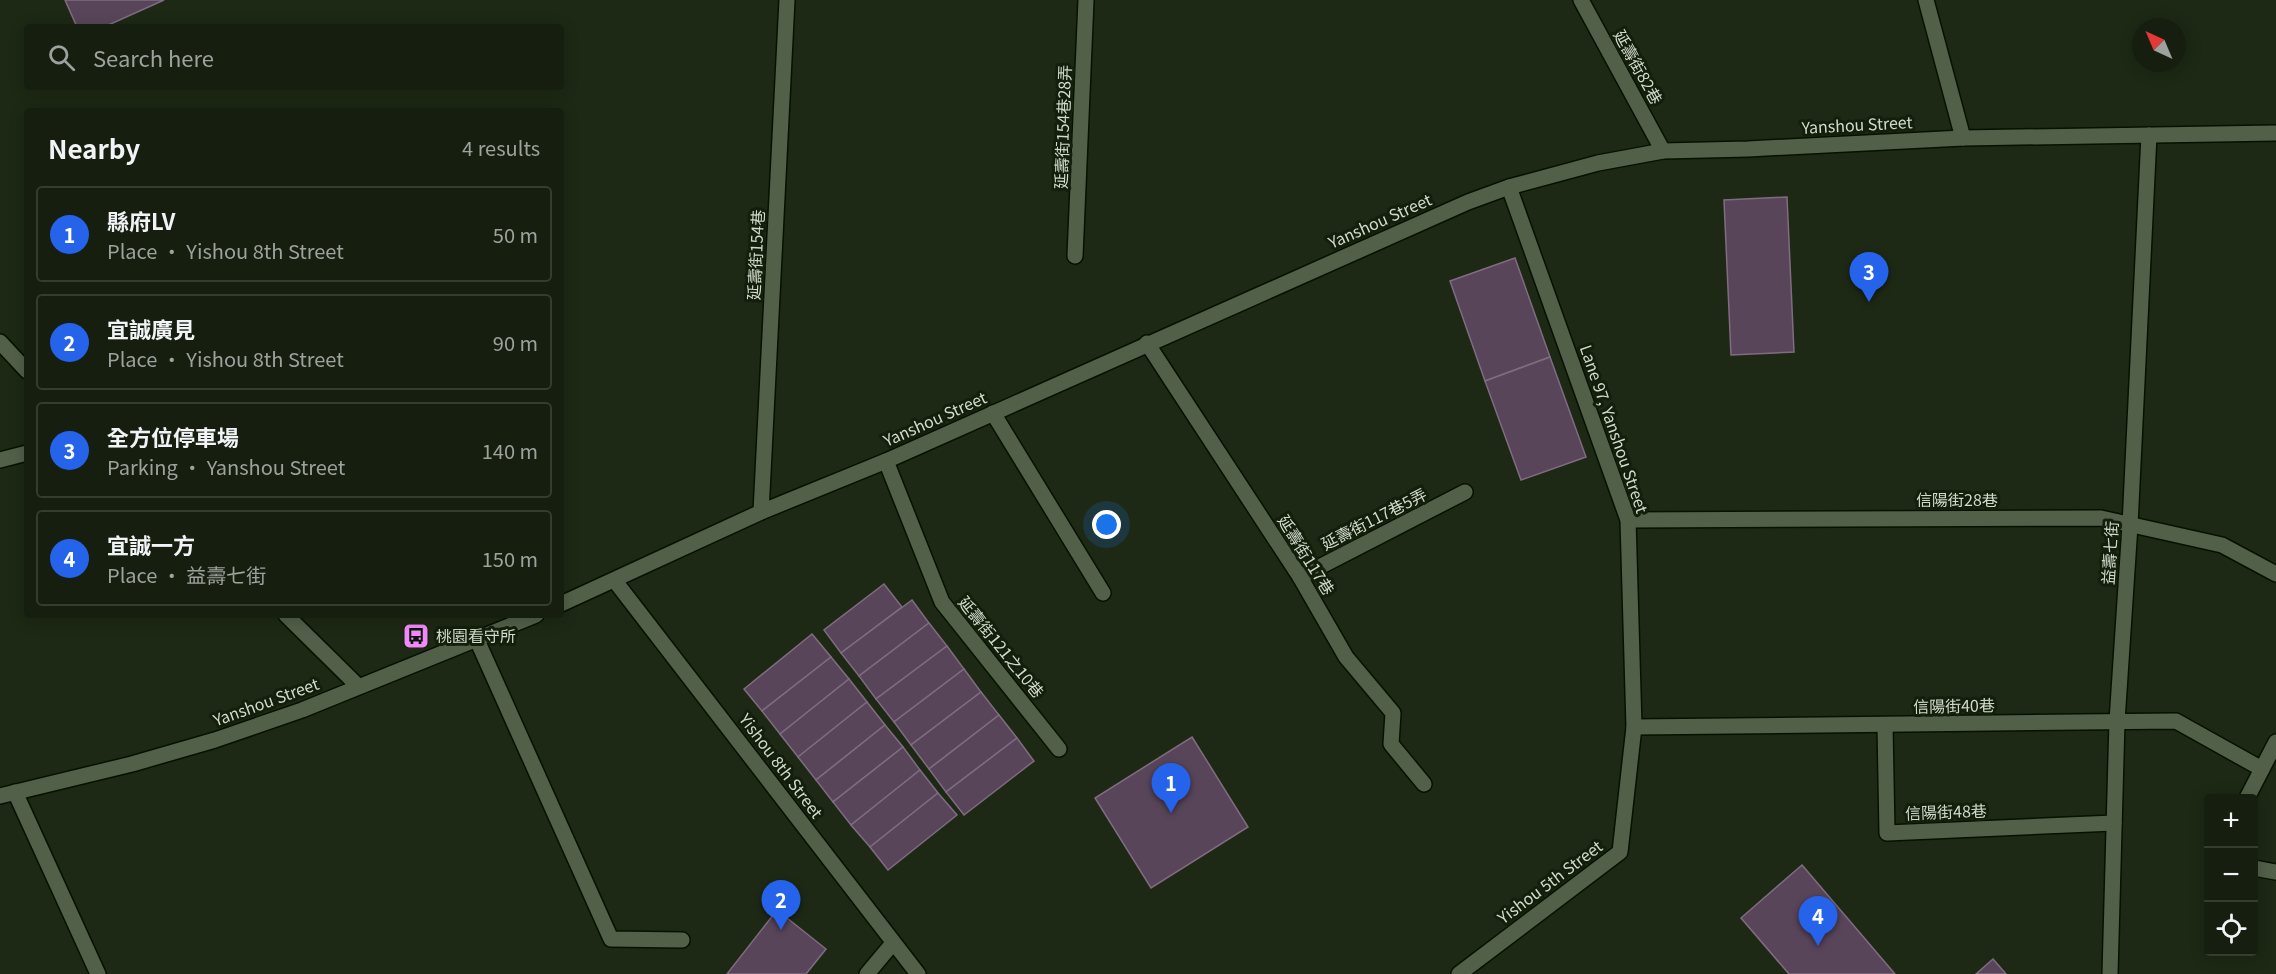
<!DOCTYPE html>
<html lang="en">
<head>
<meta charset="utf-8">
<style>
  body { margin:0; font-family:Georgia,"Noto Sans TC",serif; background:#232c1d; color:#f1f3f6 }
  .controls { position:absolute; right:18px; bottom:18px; display:grid; overflow:hidden; border-radius:6px; box-shadow:0 3px 15px #0003 }
  .controls button { width:54px; height:54px; display:grid; place-items:center; padding:0; border:0; border-bottom:2px solid #353d2f; background:#161f0f; color:#f1f3f6; font:30px sans-serif }
  .compass { position:absolute; left:2132px; top:18px; width:54px; height:54px; border-radius:50%; background:#161f0f; box-shadow:0 3px 15px #0003; rotate:316deg }
  .you { position:absolute; left:1107px; top:525px; width:21px; height:21px; margin:-15px; border:4px solid #fff; border-radius:50%; background:#1a73e8; box-shadow:0 0 0 9px #1a73e833 }
  .badge { display:grid; place-items:center; width:39px; height:39px; border-radius:50%; background:#2563eb; color:#fff; font-size:20px; font-weight:700 }
  .pin { position:absolute; translate:-50% -50px; filter:drop-shadow(0 2px 3px #0008) }
  .pin::after { content:''; position:absolute; top:32px; width:21px; height:18px; background:inherit; clip-path:polygon(0 0,100% 0,50% 100%) }
  .list { margin:0; padding:0; list-style:none }
  h2 { display:flex; justify-content:space-between; align-items:center; height:78px; margin:0; padding:0 24px; font-size:26px }
  h2 small { font-size:20px; font-weight:400; color:#9ea29e }
  .list li { display:grid; grid-template-columns:39px 1fr auto; gap:18px; align-items:center; box-sizing:border-box; height:96px; margin:0 12px 12px; padding:0 12px; border:2px solid #353d2f; border-radius:6px }
  .list b { display:block; font-size:22px; white-space:nowrap }
  .list p { margin:0; font-size:20px; white-space:nowrap; color:#9ea29e }
  .list em { font-size:20px; font-style:normal; color:#9ea29e }
  .icon { flex:none; width:33px; height:33px; fill:none; stroke:currentColor; stroke-width:2; stroke-linecap:round; stroke-linejoin:round }
  .map { position:relative; flex:none; width:2276px; height:974px; overflow:hidden }
  .search { position:absolute; background:#161f0f; box-shadow:0 3px 15px #0003; left:24px; top:24px; width:540px; height:66px; display:flex; align-items:center; gap:15px; box-sizing:border-box; padding:0 21px; border-radius:6px; color:#9ea29e; font-size:22px }
  .panel { position:absolute; background:#161f0f; box-shadow:0 3px 15px #0003; left:24px; top:108px; width:540px; height:510px; border-radius:6px }
  .map>svg:first-child { display:block }
  .building { fill:#584559; stroke:#806c81; stroke-width:1.5 }
  .lines { fill:none; stroke-linecap:round; stroke-linejoin:round }
  .minor-casing { stroke:#071101; stroke-width:18 }
  .minor { stroke:#526049; stroke-width:15 }
  .labels { text-anchor:middle; stroke-width:6; stroke-linejoin:round; paint-order:stroke }
  .street-label { font-size:16px; fill:#d2dacd; stroke:#141f0b }
  .poi-label { font-size:16px; fill:#d2dacd; stroke:#141f0b; text-anchor:start }
</style>
</head>
<body>
<div class="map">
<svg width="2276" height="974" viewBox="0 0 2276 974">
  <rect width="100%" height="100%" fill="#1d2914"/>
  <g class="building">
    <polygon points="65,0 164,0 104,27 77,27"/>
    <polygon points="1787,197 1794,352 1731,355 1724,200"/>
    <polygon points="1515,258 1550,357 1485,381 1450,281"/>
    <polygon points="1550,357 1586,457 1521,480 1485,381"/>
    <polygon points="884,584 902,607 841,653 824,630"/>
    <polygon points="912,600 929,623 859,676 841,653"/>
    <polygon points="929,623 947,646 876,699 859,676"/>
    <polygon points="812,634 831,657 762,711 744,689"/>
    <polygon points="947,646 964,669 894,722 876,699"/>
    <polygon points="831,657 849,679 780,734 762,711"/>
    <polygon points="964,669 981,692 911,745 894,722"/>
    <polygon points="849,679 867,702 798,757 780,734"/>
    <polygon points="981,692 999,715 929,769 911,745"/>
    <polygon points="867,702 885,725 816,780 798,757"/>
    <polygon points="999,715 1017,738 946,792 929,769"/>
    <polygon points="885,725 903,747 833,802 816,780"/>
    <polygon points="1192,737 1248,827 1151,888 1095,798"/>
    <polygon points="1017,738 1034,761 964,815 946,792"/>
    <polygon points="903,747 920,770 851,825 833,802"/>
    <polygon points="920,770 938,793 870,847 851,825"/>
    <polygon points="938,793 957,815 888,870 870,847"/>
    <polygon points="1802,865 1895,974 1789,974 1741,918"/>
    <polygon points="777,910 826,949 806,974 727,974"/>
    <polygon points="1993,959 2006,974 1976,974"/>
  </g>
  <g class="lines">
    <g class="minor-casing">
      <g id="minor">
        <polyline points="1581,0 1663,151"/>
        <polyline points="1926,0 1963,138"/>
        <polyline points="1075,256 1086,0"/>
        <polyline points="0,342 27,371"/>
        <polyline points="1147,343 1300,577 1346,657 1393,713 1391,744 1424,784"/>
        <polyline points="993,413 1103,593"/>
        <polyline points="0,460 27,453"/>
        <polyline points="886,461 942,602 1059,749"/>
        <polyline points="761,512 787,0"/>
        <polyline points="1628,520 2101,518 2222,545 2276,574"/>
        <polyline points="1300,577 1465,492"/>
        <polyline points="615,581 918,974"/>
        <polyline points="561,604 761,512 886,461 1468,202 1509,187 1598,163 1663,151 1748,149 1963,138 2276,133"/>
        <polyline points="286,615 358,686"/>
        <polyline points="477,640 611,939 682,940"/>
        <polyline points="1885,725 1887,833 2114,823"/>
        <polyline points="1634,727 2176,721 2262,769"/>
        <polyline points="15,792 98,974"/>
        <polyline points="0,796 132,764 215,740 302,710 536,615"/>
        <polyline points="2247,798 2276,742"/>
        <polyline points="2254,868 2276,872"/>
        <polyline points="867,974 893,943"/>
        <polyline points="1459,974 1620,852 1634,727 1628,520 1509,187"/>
        <polyline points="2110,974 2117,721 2130,525 2149,135"/>
      </g>
    </g>
    <use href="#minor" class="minor"/>
  </g>
  <defs>
    <g id="bus-square" transform="scale(1.35)"><rect x="-9" y="-9" width="18" height="18" rx="4" fill="#ef8bf6" stroke="#141f0b"/><path d="M-5-6H5V4H4V6H2V4H-2V6H-4V4H-5ZM-3.5-4V0h7V-4ZM-3.5 1.2v1.5H-2V1.2ZM2 1.2v1.5H3.5V1.2Z" fill="#111"/></g>
  </defs>
  <g fill-rule="evenodd">
    <use href="#bus-square" x="416" y="636"/>
  </g>
  <g class="labels">
    <g class="street-label">
      <text transform="translate(1638 67) rotate(61)" y="6">延壽街82巷</text>
      <text transform="translate(1857 125) rotate(-3)" y="6">Yanshou Street</text>
      <text transform="translate(1063 127) rotate(-88)" y="6">延壽街154巷28弄</text>
      <text transform="translate(1380 221) rotate(-24)" y="6">Yanshou Street</text>
      <text transform="translate(756 255) rotate(-87)" y="6">延壽街154巷</text>
      <text transform="translate(935 419) rotate(-24)" y="6">Yanshou Street</text>
      <text transform="translate(1614 429) rotate(71)" y="6">Lane 97, Yanshou Street</text>
      <text x="1957" y="506">信陽街28巷</text>
      <text transform="translate(1374 519) rotate(-27)" y="6">延壽街117巷5弄</text>
      <text transform="translate(2110 553) rotate(-86)" y="6">益壽七街</text>
      <text transform="translate(1306 555) rotate(58)" y="6">延壽街117巷</text>
      <text transform="translate(1001 647) rotate(51)" y="6">延壽街121之10巷</text>
      <text transform="translate(266 702) rotate(-20)" y="6">Yanshou Street</text>
      <text transform="translate(1954 706) rotate(-1)" y="6">信陽街40巷</text>
      <text transform="translate(781 766) rotate(53)" y="6">Yishou 8th Street</text>
      <text transform="translate(1946 812) rotate(-2)" y="6">信陽街48巷</text>
      <text transform="translate(1550 882) rotate(-37)" y="6">Yishou 5th Street</text>
    </g>
    <g class="poi-label">
      <text x="436" y="642">桃園看守所</text>
    </g>
  </g>
</svg>
<div class="controls">
<button>+</button>
<button>−</button>
<button><svg class="icon" aria-label="locate" viewBox="0 0 24 24"><circle cx="12" cy="12" r="6"/><path d="M12 2v4M12 18v4M2 12h4M18 12h4"/></svg></button>
</div>
<svg class="compass" viewBox="-18 -18 36 36"><path d="M0-13l5 13h-10z" fill="#e53935"/><path d="M0 13l5-13h-10z" fill="#9ea29e"/></svg>
<div class="you"></div>
<div class="pin badge" style="left:1171px;top:813px">1</div>
<div class="pin badge" style="left:781px;top:930px">2</div>
<div class="pin badge" style="left:1869px;top:302px">3</div>
<div class="pin badge" style="left:1818px;top:946px">4</div>
<div class="search"><svg class="icon" aria-label="search" viewBox="0 0 24 24"><circle cx="10" cy="10" r="6"/><path d="M15 15l6 6"/></svg>Search here</div>
<section class="panel">
<h2>Nearby<small>4 results</small></h2>
<ul class="list">
<li><span class="badge">1</span><div><b>縣府LV</b><p>Place · Yishou 8th Street</p></div><em>50 m</em></li>
<li><span class="badge">2</span><div><b>宜誠廣見</b><p>Place · Yishou 8th Street</p></div><em>90 m</em></li>
<li><span class="badge">3</span><div><b>全方位停車場</b><p>Parking · Yanshou Street</p></div><em>140 m</em></li>
<li><span class="badge">4</span><div><b>宜誠一方</b><p>Place · 益壽七街</p></div><em>150 m</em></li>
</ul>
</section>
</div>
</body>
</html>
